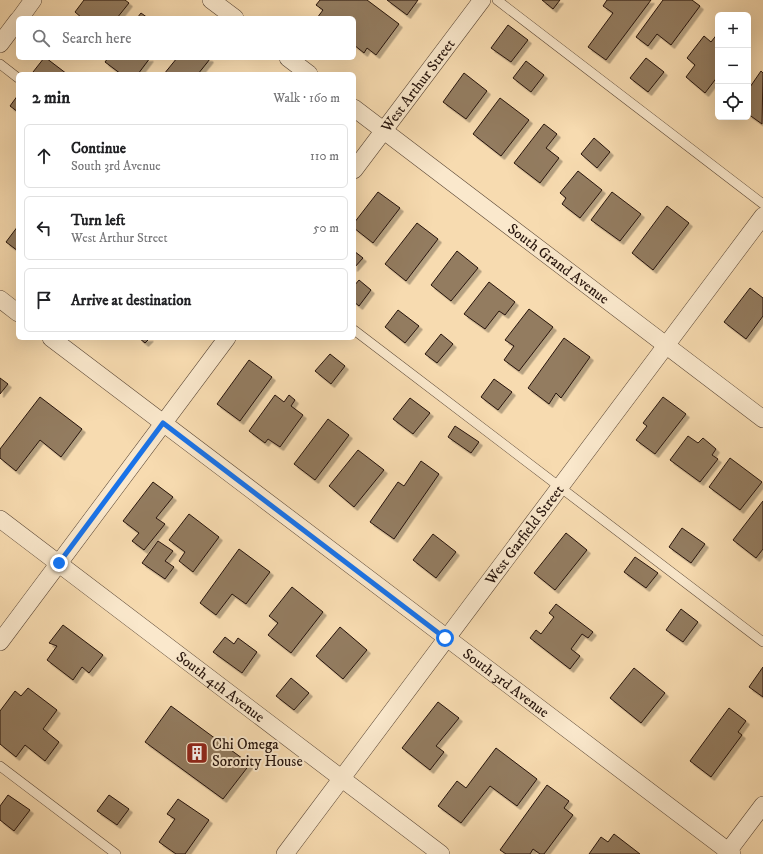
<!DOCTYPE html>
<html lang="en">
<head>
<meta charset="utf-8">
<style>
  body { margin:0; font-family:"IM FELL DW Pica",serif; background:#f2f2f2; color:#202124 }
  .controls { position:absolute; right:12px; top:12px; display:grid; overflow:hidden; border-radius:6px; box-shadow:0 4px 16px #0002 }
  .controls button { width:36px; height:36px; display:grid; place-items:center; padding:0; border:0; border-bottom:1px solid #e0e0e0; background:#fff; color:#202124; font:20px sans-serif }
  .stop { position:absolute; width:12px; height:12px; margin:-9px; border:3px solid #1a73e8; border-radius:50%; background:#fff }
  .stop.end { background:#1a73e8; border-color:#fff; box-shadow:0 1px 4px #0008 }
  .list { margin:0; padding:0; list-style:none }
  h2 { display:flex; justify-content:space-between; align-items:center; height:52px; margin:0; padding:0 16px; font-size:17px }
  h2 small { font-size:13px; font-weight:400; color:#757577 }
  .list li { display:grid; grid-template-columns:26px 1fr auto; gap:12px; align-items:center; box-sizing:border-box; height:64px; margin:0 8px 8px; padding:0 8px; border:1px solid #e0e0e0; border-radius:6px }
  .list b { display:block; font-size:15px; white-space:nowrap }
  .list p { margin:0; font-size:13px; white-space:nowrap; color:#757577 }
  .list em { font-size:13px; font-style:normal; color:#757577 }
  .icon { flex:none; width:22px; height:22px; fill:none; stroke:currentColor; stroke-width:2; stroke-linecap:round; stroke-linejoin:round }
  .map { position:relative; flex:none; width:763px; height:854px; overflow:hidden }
  .search { position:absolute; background:#fff; box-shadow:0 4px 16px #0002; left:16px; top:16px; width:340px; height:44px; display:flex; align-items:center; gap:10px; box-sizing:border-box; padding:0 14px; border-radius:6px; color:#757577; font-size:15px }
  .panel { position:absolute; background:#fff; box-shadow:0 4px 16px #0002; left:16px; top:72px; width:340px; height:268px; border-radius:6px }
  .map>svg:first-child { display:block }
  .building { fill:#937b61; stroke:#26140c; filter:url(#shadow) }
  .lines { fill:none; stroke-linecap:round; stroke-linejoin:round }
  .lane-casing { stroke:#5a4635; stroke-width:10 }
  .street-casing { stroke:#5a4635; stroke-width:18 }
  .lane { stroke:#fae8cc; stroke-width:9 }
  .street { stroke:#fae8cc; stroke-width:17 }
  .route { stroke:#1a73e8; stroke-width:5 }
  .labels { text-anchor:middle; stroke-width:4; stroke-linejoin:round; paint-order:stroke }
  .street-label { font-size:15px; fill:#26140c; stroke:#fae8cc }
  .poi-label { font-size:15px; fill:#26140c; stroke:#fae8cc; text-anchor:start }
</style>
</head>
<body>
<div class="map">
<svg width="763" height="854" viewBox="0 0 763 854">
  <defs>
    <filter id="shadow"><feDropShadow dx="3.5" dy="3.5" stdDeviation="0" flood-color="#0004"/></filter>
  </defs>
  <rect width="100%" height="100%" fill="#f7dbb0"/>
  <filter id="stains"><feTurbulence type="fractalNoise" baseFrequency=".005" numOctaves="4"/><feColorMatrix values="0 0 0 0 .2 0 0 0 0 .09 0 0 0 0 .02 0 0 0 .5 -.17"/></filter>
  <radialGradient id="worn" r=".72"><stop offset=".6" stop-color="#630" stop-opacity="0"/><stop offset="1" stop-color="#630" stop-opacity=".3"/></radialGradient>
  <g class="building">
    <polygon points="84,0 125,0 129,3 117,18 82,18 75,12"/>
    <polygon points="320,0 367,0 399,24 376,55 367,48 364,53 354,45 354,18 317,18 323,10 316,5"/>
    <polygon points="387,0 418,0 407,15"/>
    <polygon points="542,0 560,0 553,9"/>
    <polygon points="607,0 651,0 606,60 588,47 613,13 603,6"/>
    <polygon points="663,0 692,0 700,6 671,45 657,34 648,46 636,37"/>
    <polygon points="141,13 148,18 137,18"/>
    <polygon points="508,25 528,40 511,62 491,48"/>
    <polygon points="718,33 718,76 705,93 686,77 695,65 687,58 704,36 711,42"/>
    <polygon points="44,58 46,58 67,74 36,74 33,72"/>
    <polygon points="108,58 150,58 138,74 121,74 105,62"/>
    <polygon points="177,58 209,58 210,59 198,74 164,74"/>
    <polygon points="646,58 664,72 648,92 630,78"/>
    <polygon points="526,61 544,75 531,92 513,78"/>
    <polygon points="761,71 763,73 762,124 748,114 748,86 750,87"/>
    <polygon points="464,73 487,91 466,119 443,102"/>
    <polygon points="18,95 18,112 10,106"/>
    <polygon points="500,98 529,120 501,156 473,134"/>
    <polygon points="544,124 557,134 546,148 559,158 540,183 514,163"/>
    <polygon points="594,138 610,152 597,168 581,154"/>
    <polygon points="578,171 602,190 580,218 562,204 566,198 560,193"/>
    <polygon points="378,192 400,208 373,243 354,228 354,223"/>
    <polygon points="612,192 641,214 620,241 591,220"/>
    <polygon points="667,206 689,223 653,270 632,253"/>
    <polygon points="417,223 438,239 406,281 385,264"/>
    <polygon points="18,226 18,251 6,242"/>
    <polygon points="354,251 363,258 354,268"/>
    <polygon points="457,251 478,268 451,301 431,285"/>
    <polygon points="359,280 371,290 359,306 354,302 354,286"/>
    <polygon points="489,282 515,302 505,315 499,311 485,329 464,314"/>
    <polygon points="750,288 763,298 763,316 746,339 724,322"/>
    <polygon points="529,309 553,327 519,371 504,360 514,346 505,340"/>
    <polygon points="398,310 419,326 405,343 385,327"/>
    <polygon points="441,334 453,344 437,363 425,354"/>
    <polygon points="139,338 150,338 145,343"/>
    <polygon points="564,338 590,357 561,398 556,393 549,404 528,388"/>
    <polygon points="330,354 345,366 331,384 315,371"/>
    <polygon points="249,360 272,377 240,421 217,404"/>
    <polygon points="0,378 8,384 0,394"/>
    <polygon points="494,379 512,392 498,410 481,397"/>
    <polygon points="275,395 284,402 289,395 295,400 291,406 303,415 280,447 268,439 265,443 249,431"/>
    <polygon points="40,397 82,429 61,457 40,440 16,471 0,458 0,449"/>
    <polygon points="663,397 686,414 655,454 636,440 647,426 643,423"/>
    <polygon points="410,398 430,413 413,434 393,419"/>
    <polygon points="328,419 349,435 315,480 294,464"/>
    <polygon points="455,426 479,442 471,453 448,437"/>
    <polygon points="688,436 698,443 703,438 716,449 712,455 718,459 700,482 670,460"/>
    <polygon points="358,450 384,470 354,507 329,486"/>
    <polygon points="730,458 762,482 740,510 709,487"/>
    <polygon points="421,461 439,474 394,539 370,522 398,482 404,486"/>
    <polygon points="153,482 173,497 156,518 165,524 144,550 132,541 139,533 123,521"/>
    <polygon points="763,501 763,549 756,558 733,540"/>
    <polygon points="189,514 219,537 193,572 179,561 185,552 169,540"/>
    <polygon points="682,528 705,544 691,563 669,547"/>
    <polygon points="566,533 587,550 555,590 534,573"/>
    <polygon points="433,534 456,552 436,578 413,560"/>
    <polygon points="158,541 173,551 165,561 174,567 165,579 142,563"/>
    <polygon points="239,549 270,572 246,604 232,594 216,615 200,603"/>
    <polygon points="635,557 658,573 646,588 624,572"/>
    <polygon points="292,587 323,612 291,653 268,635 278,623 269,616"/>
    <polygon points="556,604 593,632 588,638 582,634 571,649 580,656 570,669 530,638 536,630 541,634 554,617 549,613"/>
    <polygon points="681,609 698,622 683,642 666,630"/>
    <polygon points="63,625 103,655 89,673 82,667 73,680 47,660 57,646 49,643"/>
    <polygon points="340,627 367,650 343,679 316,656"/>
    <polygon points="225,637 234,644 238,638 257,652 242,673 213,652"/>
    <polygon points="763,667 763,697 749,687"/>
    <polygon points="634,668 665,693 641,723 610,698"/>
    <polygon points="291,678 309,693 294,710 276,696"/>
    <polygon points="28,688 57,710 43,729 59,742 45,761 25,745 16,757 0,744 0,711 15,691 21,696"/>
    <polygon points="438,702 459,718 436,746 444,752 430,770 402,748"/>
    <polygon points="171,706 250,764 223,799 145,742"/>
    <polygon points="729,708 746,721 738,732 742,735 711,777 690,761"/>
    <polygon points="496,748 537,779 517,806 490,786 461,823 438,806 457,781 466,788"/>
    <polygon points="547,785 569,801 564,808 573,815 544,854 540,854 533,849 530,854 506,854 500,850"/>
    <polygon points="8,795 30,810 14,831 0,820 0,806"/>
    <polygon points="109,795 129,809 117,825 97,811"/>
    <polygon points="178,799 209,820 185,854 176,854 159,842 175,819 167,814"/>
    <polygon points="614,834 640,854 589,854 601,837 608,842"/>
  </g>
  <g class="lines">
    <g class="lane-casing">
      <g id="lane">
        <polyline points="497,0 763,204"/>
        <polyline points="0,64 18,78"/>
        <polyline points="354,330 763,642"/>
        <polyline points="0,766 116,854"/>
      </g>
    </g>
    <g class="street-casing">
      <g id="street">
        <polyline points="211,0 235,18"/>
        <polyline points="20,18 33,0"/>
        <polyline points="0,44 18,20"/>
        <polyline points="288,58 309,74"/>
        <path id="s1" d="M354 108 763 419"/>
        <path id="s2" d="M354 170 482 0"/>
        <polyline points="0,299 18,313"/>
        <path id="s3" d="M51 338 732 854"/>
        <path id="s4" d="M0 519 441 854"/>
        <polyline points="0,642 227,338"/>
        <path id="s5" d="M285 854 763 216"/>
        <polyline points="726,854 763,805"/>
      </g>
    </g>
    <use href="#lane" class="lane"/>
    <use href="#street" class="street"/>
  </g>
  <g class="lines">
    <polyline class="route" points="59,563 163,423 445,638"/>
  </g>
  <defs>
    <g id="building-square" transform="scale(1.15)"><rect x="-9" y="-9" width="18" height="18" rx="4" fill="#8f2418" stroke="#fae8cc"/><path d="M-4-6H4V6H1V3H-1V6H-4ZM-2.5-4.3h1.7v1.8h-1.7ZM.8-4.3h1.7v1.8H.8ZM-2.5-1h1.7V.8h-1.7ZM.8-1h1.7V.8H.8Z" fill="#fff"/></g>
  </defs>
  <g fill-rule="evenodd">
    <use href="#building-square" x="197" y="753"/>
  </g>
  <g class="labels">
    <g class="street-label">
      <text dy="5" stroke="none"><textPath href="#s2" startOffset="106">West Arthur Street</textPath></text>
      <text dy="5" stroke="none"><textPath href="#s1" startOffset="257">South Grand Avenue</textPath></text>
      <text dy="5" stroke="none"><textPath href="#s5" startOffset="399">West Garfield Street</textPath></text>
      <text dy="5" stroke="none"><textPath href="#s3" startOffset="571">South 3rd Avenue</textPath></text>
      <text dy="5" stroke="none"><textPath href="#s4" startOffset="277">South 4th Avenue</textPath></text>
    </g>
    <g class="poi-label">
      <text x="212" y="749">Chi Omega<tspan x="212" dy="17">Sorority House</tspan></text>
    </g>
  </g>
  <rect width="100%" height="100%" filter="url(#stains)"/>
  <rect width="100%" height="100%" fill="url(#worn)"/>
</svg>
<div class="controls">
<button>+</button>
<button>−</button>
<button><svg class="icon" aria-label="locate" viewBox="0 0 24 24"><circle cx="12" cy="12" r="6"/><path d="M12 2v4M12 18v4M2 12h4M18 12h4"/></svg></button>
</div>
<div class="stop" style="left:445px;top:638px"></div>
<div class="stop end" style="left:59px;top:563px"></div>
<div class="search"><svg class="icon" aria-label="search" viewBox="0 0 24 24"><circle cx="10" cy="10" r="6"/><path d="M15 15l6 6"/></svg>Search here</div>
<section class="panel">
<h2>2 min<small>Walk · 160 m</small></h2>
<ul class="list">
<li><svg class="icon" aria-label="ahead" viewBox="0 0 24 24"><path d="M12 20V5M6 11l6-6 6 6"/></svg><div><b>Continue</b><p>South 3rd Avenue</p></div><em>110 m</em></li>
<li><svg class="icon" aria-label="left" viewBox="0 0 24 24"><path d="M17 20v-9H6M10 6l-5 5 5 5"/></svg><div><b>Turn left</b><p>West Arthur Street</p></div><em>50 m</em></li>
<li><svg class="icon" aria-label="arrive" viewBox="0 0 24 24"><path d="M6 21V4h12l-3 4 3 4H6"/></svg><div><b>Arrive at destination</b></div></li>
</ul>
</section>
</div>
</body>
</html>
